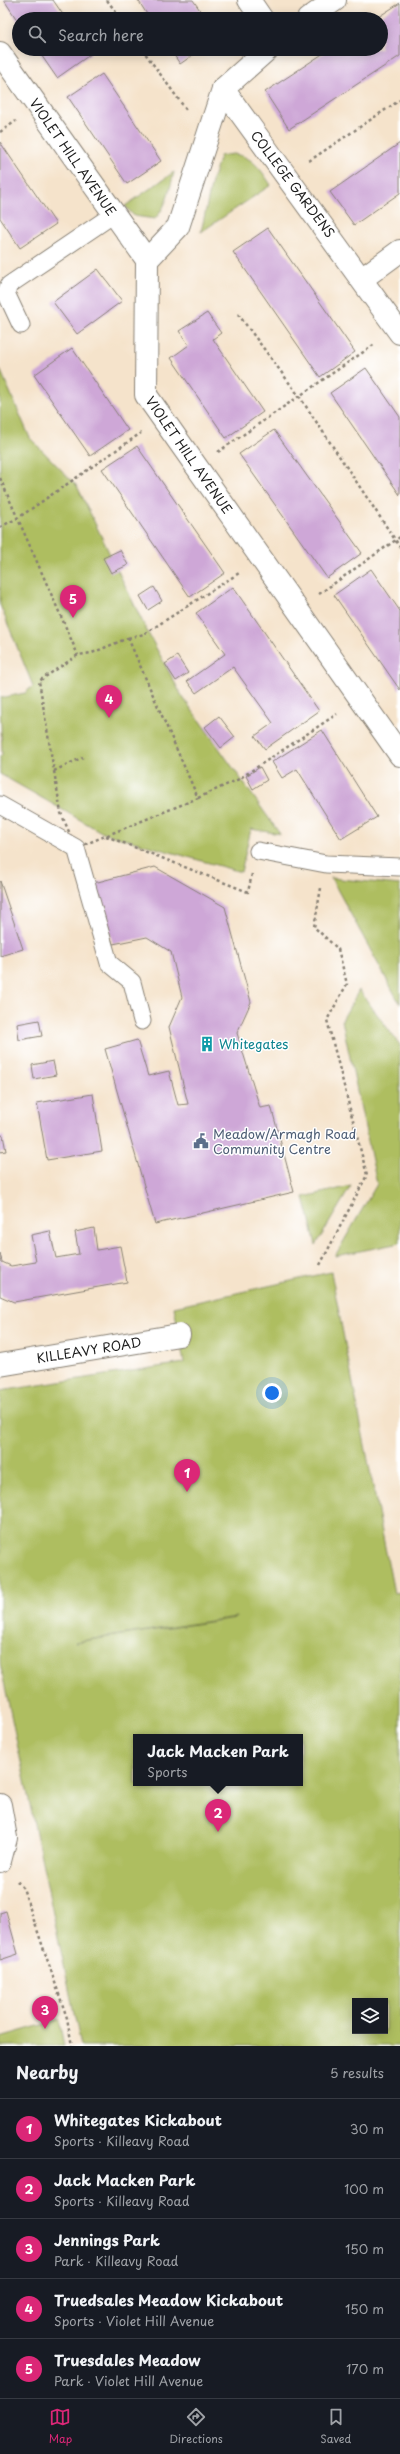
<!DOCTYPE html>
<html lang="en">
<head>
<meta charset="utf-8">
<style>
  body { margin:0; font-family:"Playpen Sans",sans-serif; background:#20242c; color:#f1f3f6 }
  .controls { position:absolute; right:12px; bottom:12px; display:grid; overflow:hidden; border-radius:0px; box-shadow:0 2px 10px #0003 }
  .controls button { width:36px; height:36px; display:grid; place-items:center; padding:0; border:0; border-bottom:1px solid #363941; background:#171b24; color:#f1f3f6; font:20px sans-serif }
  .you { position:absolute; left:272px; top:1393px; width:14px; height:14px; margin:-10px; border:3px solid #fff; border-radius:50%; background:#1a73e8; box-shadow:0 0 0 6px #1a73e833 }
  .badge { display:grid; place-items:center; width:26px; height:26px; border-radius:50%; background:#db2777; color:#fff; font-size:13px; font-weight:700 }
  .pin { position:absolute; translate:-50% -33px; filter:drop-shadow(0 1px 2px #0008) }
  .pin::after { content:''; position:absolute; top:21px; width:14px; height:12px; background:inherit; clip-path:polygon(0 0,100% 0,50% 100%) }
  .popup { position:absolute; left:133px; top:1734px; width:170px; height:52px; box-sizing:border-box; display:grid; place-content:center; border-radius:0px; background:#171b24; filter:drop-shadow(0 1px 3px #0005); font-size:13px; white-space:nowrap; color:#9ea1a6 }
  .popup b { font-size:15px; color:#f1f3f6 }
  .popup::after { content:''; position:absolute; left:50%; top:100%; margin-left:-8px; border:8px solid transparent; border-top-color:#171b24 }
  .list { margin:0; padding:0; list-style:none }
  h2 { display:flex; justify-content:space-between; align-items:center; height:52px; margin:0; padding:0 16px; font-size:17px }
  h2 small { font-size:13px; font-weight:400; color:#9ea1a6 }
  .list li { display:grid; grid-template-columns:26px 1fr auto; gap:12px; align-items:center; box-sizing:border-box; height:60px; padding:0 16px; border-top:1px solid #363941 }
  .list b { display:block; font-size:15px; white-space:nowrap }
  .list p { margin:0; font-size:13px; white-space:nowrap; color:#9ea1a6 }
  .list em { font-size:13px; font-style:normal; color:#9ea1a6 }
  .icon { flex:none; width:22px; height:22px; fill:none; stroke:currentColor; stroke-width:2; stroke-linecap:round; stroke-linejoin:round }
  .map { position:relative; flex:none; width:400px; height:2046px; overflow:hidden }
  .search { position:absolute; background:#171b24; box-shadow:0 2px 10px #0003; left:12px; right:12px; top:12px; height:44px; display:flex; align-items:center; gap:10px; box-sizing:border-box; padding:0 14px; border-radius:22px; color:#9ea1a6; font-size:15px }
  .sheet { height:352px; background:#171b24 }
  nav { display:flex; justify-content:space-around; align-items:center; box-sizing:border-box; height:56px; border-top:1px solid #363941; background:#171b24; font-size:11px; color:#9ea1a6 }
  nav a { display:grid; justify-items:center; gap:2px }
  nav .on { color:#db2777 }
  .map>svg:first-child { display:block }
  .green { fill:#aebe60; stroke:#656d3e; fill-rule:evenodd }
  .building { fill:#cea7d7 }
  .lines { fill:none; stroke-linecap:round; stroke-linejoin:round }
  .service-casing { stroke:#888074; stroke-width:19 }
  .minor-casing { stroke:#888074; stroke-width:24 }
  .path { stroke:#888074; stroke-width:2.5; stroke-dasharray:3 3; stroke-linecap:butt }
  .service { stroke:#fff; stroke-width:17 }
  .minor { stroke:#fff; stroke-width:22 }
  .labels { text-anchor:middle; stroke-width:3; stroke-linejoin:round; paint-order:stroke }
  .street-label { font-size:13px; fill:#1c1c1c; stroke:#fff }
  .culture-label { font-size:13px; fill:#0d838f; stroke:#fff; text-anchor:start }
  .service-label { font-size:13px; fill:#4e5e75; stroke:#fff; text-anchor:start }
</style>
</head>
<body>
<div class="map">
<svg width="400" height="2046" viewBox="0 0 400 2046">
  <rect width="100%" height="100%" fill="#fff"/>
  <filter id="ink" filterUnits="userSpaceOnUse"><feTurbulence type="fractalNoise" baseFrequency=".025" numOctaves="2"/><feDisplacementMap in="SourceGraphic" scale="8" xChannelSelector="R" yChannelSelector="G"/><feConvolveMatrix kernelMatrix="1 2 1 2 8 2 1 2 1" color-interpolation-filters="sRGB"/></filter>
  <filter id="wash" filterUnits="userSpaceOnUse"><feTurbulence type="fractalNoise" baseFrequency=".012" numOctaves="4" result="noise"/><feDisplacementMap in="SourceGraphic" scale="16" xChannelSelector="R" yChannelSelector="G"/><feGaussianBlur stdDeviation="0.9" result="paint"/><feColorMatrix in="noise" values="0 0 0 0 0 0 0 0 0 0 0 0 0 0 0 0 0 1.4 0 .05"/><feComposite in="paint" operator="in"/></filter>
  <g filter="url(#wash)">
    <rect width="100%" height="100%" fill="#f5e3cb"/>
    <g class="green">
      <path d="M233 154C253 156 261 170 271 185L201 232 212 181 220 156Z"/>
      <path d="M174 172C170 189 167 206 155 219L134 216 125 206Z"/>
      <polygon points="0,369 30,438 77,486 147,631 182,696 280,834 251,829 241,872 103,833 0,774 0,756 2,755 0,698 25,693 33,686 0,605"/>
      <polygon points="331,878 400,885 400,1004"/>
      <polygon points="359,990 400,1045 400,1243 335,1256 377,1184 342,1020"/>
      <polygon points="351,1186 316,1245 304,1197"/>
      <path d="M331 1272 394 1593 400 1592V2046H81L0 1663V1391L184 1363 174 1307ZM236 1617V1618L75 1642ZM136 1737H300V1783H136ZM355 2001H385V2031H355Z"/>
      <polygon points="59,2020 64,2046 0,2046 0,2037"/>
    </g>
    <g id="blocks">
      <g class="building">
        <polygon points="4,0 53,0 66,19 19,19 19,23"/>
        <polygon points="138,0 193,0 206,19 150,19"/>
        <polygon points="400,3 400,56 289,129 265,92 330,49 381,49 381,19 375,19"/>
        <polygon points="37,49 87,49 91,54 57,78"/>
        <polygon points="170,49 202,49 180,64"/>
        <polygon points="102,74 161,161 127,184 68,97"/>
        <polygon points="0,142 56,224 20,248 0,218"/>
        <polygon points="400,143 400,193 354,225 330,192"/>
        <polygon points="268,228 355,352 320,377 233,252"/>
        <polygon points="98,269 122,301 77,334 53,302"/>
        <polygon points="207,313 221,333 213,339 263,412 226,438 171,358 189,345 179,331"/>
        <polygon points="72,348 128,430 90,456 34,375"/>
        <polygon points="366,368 400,417 400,495 330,393"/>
        <polygon points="274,430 362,553 327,578 239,454"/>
        <polygon points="137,446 225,573 190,597 102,469"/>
        <polygon points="120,550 128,565 111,573 103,558"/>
        <polygon points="371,569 400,611 400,690 334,595"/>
        <polygon points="154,587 162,601 148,610 140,596"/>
        <polygon points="233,587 319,711 265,749 255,736 273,723 233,667 196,693 187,681 225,654 196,613"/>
        <polygon points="177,656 188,673 176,681 165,664"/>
        <polygon points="219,716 235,737 221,748 205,727"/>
        <polygon points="322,730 377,817 341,839 297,769 282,778 272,762"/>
        <polygon points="260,767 267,780 253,789 246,776"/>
        <polygon points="155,867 225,907 251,1002 237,1033 260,1108 271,1106 294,1192 155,1224 105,1049 137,1040 148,1076 169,1071 178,1105 188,1104 169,1027 182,997 171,952 147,937 113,944 94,883"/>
        <polygon points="0,881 23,949 0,956"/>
        <polygon points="39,1020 42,1036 19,1040 17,1024"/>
        <polygon points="53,1061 56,1075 34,1079 32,1065"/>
        <polygon points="93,1094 102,1151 47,1160 37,1103"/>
        <polygon points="3,1135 6,1151 0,1152 0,1136"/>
        <polygon points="94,1228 97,1250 120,1246 127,1282 14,1302 0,1296 0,1253 2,1262 11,1266 36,1262 31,1235 50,1231 56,1258 79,1254 75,1232"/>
        <polygon points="6,1911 18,1954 0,1960 0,1913"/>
      </g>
    </g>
  </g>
  <g filter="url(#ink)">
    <use href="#blocks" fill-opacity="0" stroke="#888074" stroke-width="1"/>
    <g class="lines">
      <g class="service-casing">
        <g id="service">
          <polyline points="21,325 6,293 9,285 114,214"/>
          <polyline points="0,805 76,848 109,963 132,982 142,1021"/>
          <polyline points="258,851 326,864 400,867"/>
        </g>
      </g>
      <g class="minor-casing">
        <g id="minor">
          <polyline points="249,0 262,19"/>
          <polyline points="308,19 335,0"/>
          <polyline points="0,53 147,260 146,395 400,755"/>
          <polyline points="223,89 268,49"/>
          <polyline points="147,260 178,227 223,89 400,333"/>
          <polyline points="363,278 400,251"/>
          <polyline points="0,1365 179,1335"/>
          <polyline points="0,1805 6,1838 0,1861"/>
        </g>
      </g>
      <g class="path">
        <polyline points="107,0 121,19"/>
        <polyline points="142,49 187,111"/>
        <polyline points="0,132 16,121"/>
        <polyline points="309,161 400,100"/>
        <polyline points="238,314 299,396 400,547"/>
        <polyline points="218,452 375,344"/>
        <polyline points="0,478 78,655"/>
        <polyline points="0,527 18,518 141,433"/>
        <polyline points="319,594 400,537"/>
        <polygon points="128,638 198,798 76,848 61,813 39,681 78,655 92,653"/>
        <polyline points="128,638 144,634 239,573"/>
        <polyline points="54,771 83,757"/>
        <polyline points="198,798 239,779 337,714"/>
        <polyline points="106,836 248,892 252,874"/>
        <polyline points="320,1265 367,1175 327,1020 347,984 338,949 314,927 321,888"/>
        <polyline points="17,1881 23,1888 67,2018 72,2046"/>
      </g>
      <use href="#service" class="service"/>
      <use href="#minor" class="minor"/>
    </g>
  </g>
  <defs>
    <g id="building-bare" transform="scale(1.2)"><path d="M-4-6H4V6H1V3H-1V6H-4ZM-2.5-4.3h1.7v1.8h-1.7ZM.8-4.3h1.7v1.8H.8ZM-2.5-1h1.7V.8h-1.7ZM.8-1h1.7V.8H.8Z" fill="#0f9aa8" stroke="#fff" stroke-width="2.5" paint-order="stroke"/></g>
    <g id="civic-bare" transform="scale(1.2)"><path d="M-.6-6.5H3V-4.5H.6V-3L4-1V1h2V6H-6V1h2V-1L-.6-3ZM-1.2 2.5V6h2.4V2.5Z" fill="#5c6f8a" stroke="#fff" stroke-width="2.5" paint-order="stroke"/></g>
  </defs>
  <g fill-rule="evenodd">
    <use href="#building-bare" x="207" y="1044"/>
    <use href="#civic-bare" x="201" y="1141"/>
  </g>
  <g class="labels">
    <g class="street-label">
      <text transform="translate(73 157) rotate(55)" y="5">VIOLET HILL AVENUE</text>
      <text transform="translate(293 184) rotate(53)" y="5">COLLEGE GARDENS</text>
      <text transform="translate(189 455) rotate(55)" y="5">VIOLET HILL AVENUE</text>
      <text transform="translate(89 1350) rotate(-9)" y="5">KILLEAVY ROAD</text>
    </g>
    <g class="culture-label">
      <text x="219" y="1049">Whitegates</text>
    </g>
    <g class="service-label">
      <text x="213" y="1139">Meadow/Armagh Road<tspan x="213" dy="15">Community Centre</tspan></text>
    </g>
  </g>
</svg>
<div class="controls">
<button><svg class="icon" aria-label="layers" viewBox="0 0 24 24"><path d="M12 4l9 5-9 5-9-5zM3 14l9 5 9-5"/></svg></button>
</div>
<div class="you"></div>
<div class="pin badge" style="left:187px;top:1492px">1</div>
<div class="pin badge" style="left:218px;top:1832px">2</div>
<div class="popup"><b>Jack Macken Park</b>Sports</div>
<div class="pin badge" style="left:45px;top:2029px">3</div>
<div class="pin badge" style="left:109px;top:718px">4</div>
<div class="pin badge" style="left:73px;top:618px">5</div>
<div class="search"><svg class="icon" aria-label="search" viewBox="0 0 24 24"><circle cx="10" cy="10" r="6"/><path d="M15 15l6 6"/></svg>Search here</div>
</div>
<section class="sheet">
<h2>Nearby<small>5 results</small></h2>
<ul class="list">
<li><span class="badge">1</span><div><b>Whitegates Kickabout</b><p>Sports · Killeavy Road</p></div><em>30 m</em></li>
<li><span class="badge">2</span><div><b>Jack Macken Park</b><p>Sports · Killeavy Road</p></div><em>100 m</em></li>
<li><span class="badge">3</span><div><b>Jennings Park</b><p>Park · Killeavy Road</p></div><em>150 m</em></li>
<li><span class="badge">4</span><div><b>Truedsales Meadow Kickabout</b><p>Sports · Violet Hill Avenue</p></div><em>150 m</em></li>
<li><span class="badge">5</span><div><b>Truesdales Meadow</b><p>Park · Violet Hill Avenue</p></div><em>170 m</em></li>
</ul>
</section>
<nav>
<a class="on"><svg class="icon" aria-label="map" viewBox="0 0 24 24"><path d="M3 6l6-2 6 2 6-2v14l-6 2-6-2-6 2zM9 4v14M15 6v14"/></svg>Map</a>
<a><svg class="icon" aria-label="directions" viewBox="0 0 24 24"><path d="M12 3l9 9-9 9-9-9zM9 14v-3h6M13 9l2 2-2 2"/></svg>Directions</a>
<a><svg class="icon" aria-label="saved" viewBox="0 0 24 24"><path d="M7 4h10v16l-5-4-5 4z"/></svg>Saved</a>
</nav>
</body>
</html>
